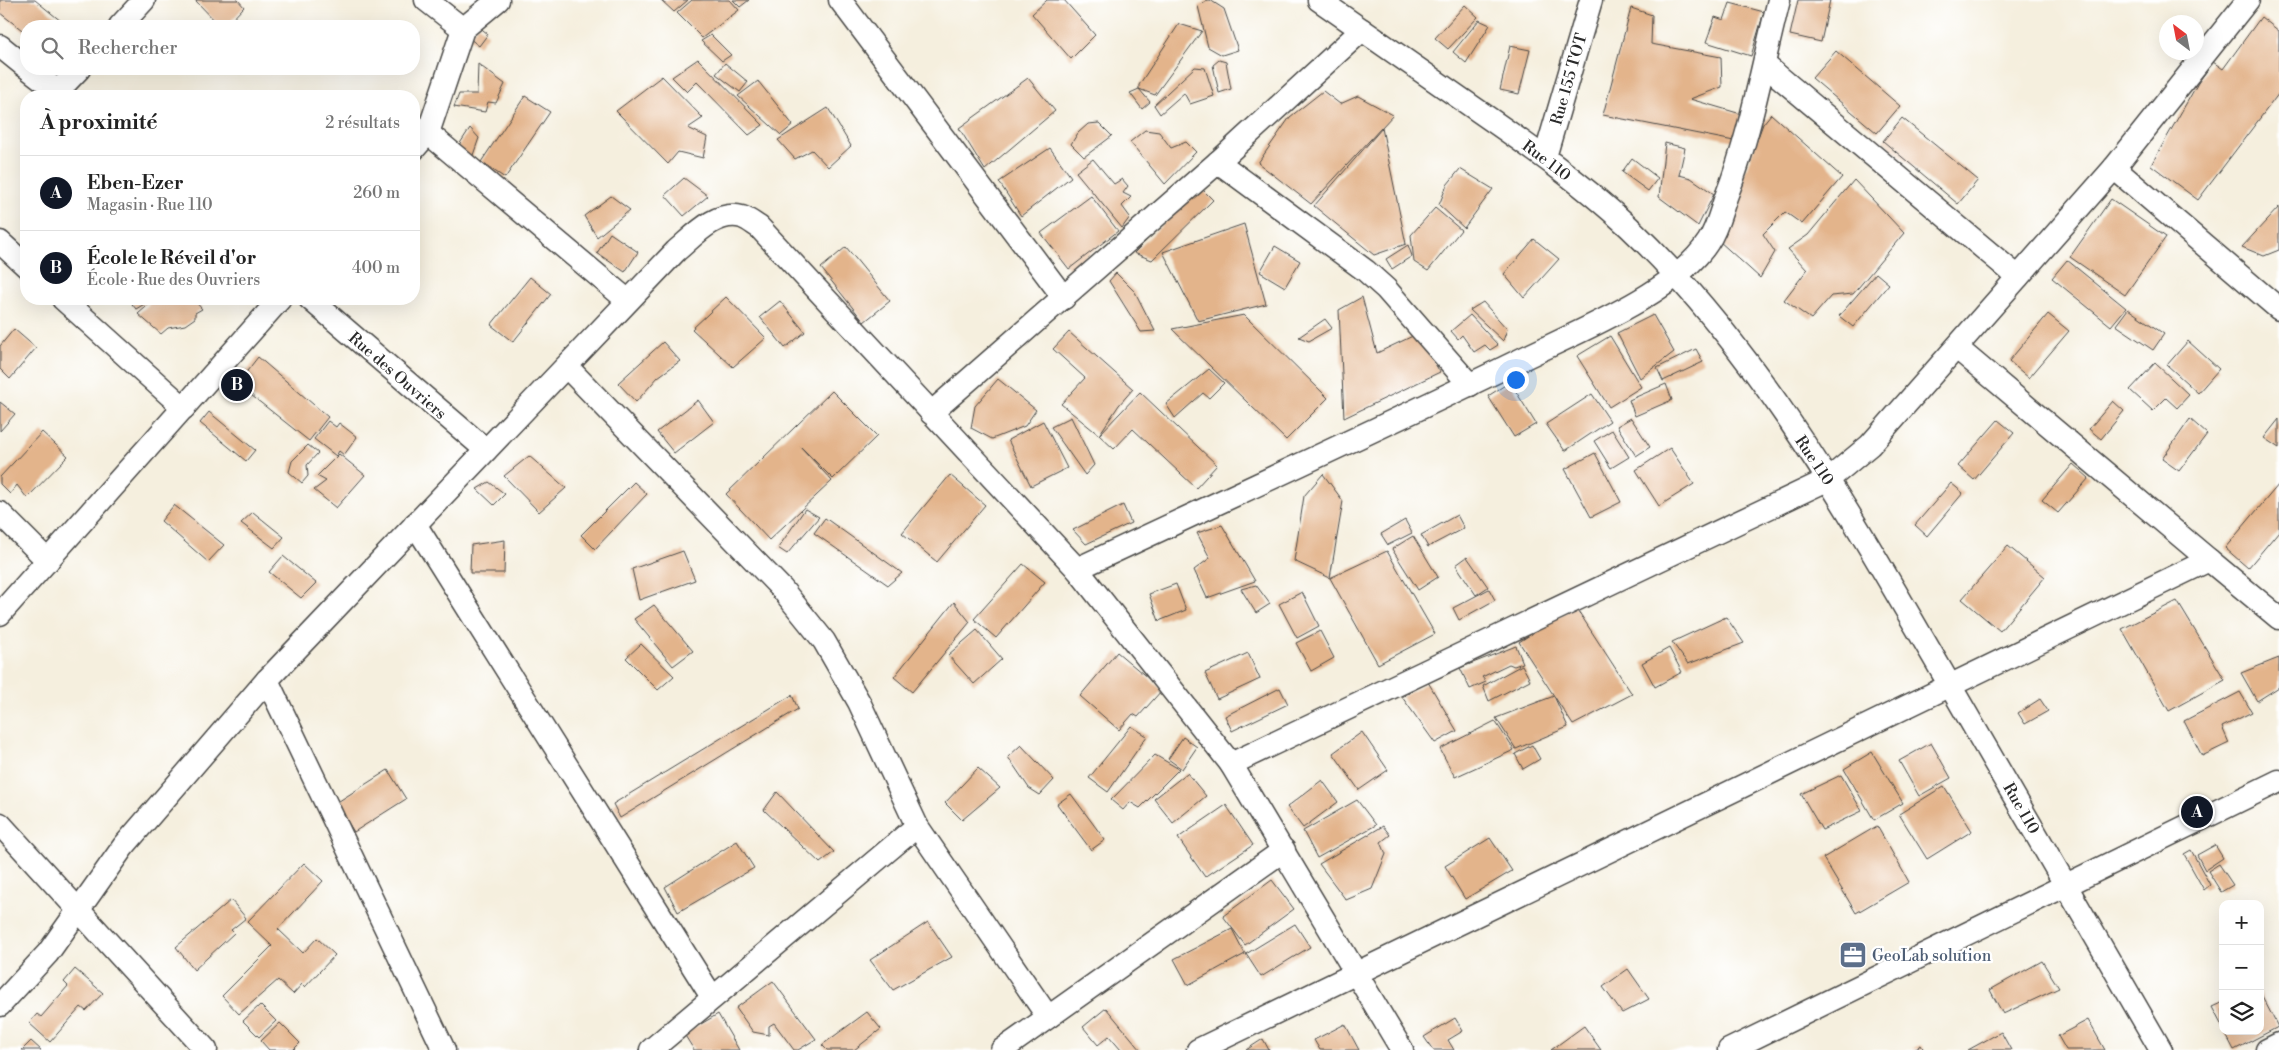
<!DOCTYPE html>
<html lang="fr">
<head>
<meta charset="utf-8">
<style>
  body { margin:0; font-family:"Libre Bodoni",serif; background:#f6f6f6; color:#222 }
  .controls { position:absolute; right:15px; bottom:15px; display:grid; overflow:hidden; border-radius:10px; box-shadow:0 5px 20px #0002 }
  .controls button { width:45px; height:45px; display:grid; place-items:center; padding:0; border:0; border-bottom:1px solid #e0e0e0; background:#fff; color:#222; font:25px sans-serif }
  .compass { position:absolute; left:2159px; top:15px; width:45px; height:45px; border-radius:50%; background:#fff; box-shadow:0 5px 20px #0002; rotate:328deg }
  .you { position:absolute; left:1515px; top:379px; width:18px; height:18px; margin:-12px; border:4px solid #fff; border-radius:50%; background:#1a73e8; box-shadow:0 0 0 8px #1a73e833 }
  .badge { display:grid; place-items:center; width:32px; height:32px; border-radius:50%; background:#111827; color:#fff; font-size:16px; font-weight:700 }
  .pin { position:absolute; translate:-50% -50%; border:2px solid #fff; box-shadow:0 1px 5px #0006 }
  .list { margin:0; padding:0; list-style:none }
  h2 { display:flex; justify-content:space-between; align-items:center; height:65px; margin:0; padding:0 20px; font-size:21px }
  h2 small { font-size:16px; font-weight:400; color:#767676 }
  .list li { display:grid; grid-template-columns:32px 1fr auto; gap:15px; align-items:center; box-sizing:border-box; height:75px; padding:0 20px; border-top:1px solid #e0e0e0 }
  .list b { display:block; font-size:19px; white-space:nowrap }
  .list p { margin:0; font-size:16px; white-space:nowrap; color:#767676 }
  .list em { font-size:16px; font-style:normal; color:#767676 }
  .icon { flex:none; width:28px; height:28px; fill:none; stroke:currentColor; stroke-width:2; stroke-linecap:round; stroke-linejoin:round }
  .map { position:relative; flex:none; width:2279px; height:1050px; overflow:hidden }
  .search { position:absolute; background:#fff; box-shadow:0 5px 20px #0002; left:20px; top:20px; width:400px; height:55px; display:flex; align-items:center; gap:12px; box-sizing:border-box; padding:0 18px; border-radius:20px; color:#767676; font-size:19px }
  .panel { position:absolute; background:#fff; box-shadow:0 5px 20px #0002; left:20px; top:90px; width:400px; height:215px; border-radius:20px }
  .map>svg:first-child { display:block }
  .building { fill:#e3b48b }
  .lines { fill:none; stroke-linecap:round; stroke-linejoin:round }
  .minor-casing { stroke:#494846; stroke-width:25 }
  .minor { stroke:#fff; stroke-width:22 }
  .labels { text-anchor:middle; stroke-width:4.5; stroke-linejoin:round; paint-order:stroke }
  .street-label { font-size:16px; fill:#2b2b2b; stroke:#fff }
  .service-label { font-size:16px; fill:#4e5e75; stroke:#fff; text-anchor:start }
</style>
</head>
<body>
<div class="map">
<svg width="2279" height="1050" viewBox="0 0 2279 1050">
  <rect width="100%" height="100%" fill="#fff"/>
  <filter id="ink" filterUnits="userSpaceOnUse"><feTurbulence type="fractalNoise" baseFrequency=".02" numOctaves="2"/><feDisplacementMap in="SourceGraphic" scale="10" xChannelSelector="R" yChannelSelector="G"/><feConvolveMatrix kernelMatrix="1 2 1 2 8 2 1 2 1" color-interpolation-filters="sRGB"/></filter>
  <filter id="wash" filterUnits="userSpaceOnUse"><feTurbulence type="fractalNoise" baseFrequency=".0096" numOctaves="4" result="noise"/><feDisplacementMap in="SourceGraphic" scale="20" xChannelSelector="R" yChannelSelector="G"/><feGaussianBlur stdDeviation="1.12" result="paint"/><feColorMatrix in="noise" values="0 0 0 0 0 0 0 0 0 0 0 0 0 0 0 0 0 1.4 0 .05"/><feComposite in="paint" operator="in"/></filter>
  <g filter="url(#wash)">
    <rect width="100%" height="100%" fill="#f5efde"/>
    <g id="blocks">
      <g class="building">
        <polygon points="0,0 35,0 67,26 26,26 26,33 0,13"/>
        <polygon points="195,0 238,0 244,7 226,26 220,26"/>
        <polygon points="661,0 688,0 674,12"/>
        <polygon points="692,0 730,0 739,10 702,38 677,13"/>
        <polygon points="733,0 749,0 740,7"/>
        <polygon points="1047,0 1064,0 1095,35 1071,59 1032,14"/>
        <polygon points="1207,0 1210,0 1224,9 1238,50 1222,55 1208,47 1198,6"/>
        <polygon points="1798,0 1830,0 1821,42 1790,35"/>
        <polygon points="1730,3 1764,12 1751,56 1706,42 1715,17 1724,20"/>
        <polygon points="1465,5 1478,17 1448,49 1435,38"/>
        <polygon points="1631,8 1652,15 1651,44 1721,57 1722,87 1690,99 1741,114 1739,142 1603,115"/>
        <polygon points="2261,17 2279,31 2279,93 2198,200 2151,165 2198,83 2213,62 2223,69"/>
        <polygon points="1479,20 1490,25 1466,63 1453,52"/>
        <polygon points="1179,24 1202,31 1155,95 1139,89 1139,85"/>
        <polygon points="478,26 488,34 479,46 469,38"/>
        <polygon points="711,35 731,55 722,61 701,41"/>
        <polygon points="1510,46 1530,50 1519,94 1500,90"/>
        <polygon points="1836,51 1900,106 1877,133 1812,78"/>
        <polygon points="698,59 763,125 749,135 697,82 687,92 672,77"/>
        <polygon points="1219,60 1226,62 1231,89 1219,93 1213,65"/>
        <polygon points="725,63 748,82 740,92 716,74"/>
        <polygon points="478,64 505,84 496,103 488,102 485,112 454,107 459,94 477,94"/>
        <polygon points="1195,67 1205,68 1214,96 1190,104 1184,93 1160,114 1154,105"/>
        <polygon points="662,76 703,118 688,128 707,137 703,158 678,152 668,164 616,111"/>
        <polygon points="1028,78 1055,111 985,170 959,128"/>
        <polygon points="758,81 793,125 781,135 738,96"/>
        <polygon points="1139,89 1150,102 1142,109 1130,93"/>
        <polygon points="1323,91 1340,104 1358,96 1393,115 1311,204 1258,163 1290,117"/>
        <polygon points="525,96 550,112 505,178 481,162"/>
        <polygon points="828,108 851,146 828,167 812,150 795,159 778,140"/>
        <polygon points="1771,114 1842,177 1802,224 1785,212 1763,234 1775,252 1760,278 1719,241 1763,124"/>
        <polygon points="1902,118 1978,180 1958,204 1883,141"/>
        <polygon points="1099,123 1112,136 1084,157 1071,144 1078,133 1088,124"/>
        <polygon points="470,128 479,138 472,158 457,148"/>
        <polygon points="1382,128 1406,244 1374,255 1314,206"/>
        <polygon points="1145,130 1159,132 1171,148 1186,142 1196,152 1165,184 1130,142"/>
        <polygon points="1665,143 1685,148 1679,175 1691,178 1714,194 1698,226 1659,197"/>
        <polygon points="1050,148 1071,177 1021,216 999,182"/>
        <polygon points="1632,158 1658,178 1648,191 1622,172"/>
        <polygon points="1093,159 1114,184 1122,179 1128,186 1123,193 1131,197 1122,206 1130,217 1122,228 1076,172"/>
        <polygon points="1460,169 1493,189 1464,228 1439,205 1447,185"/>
        <polygon points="684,178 708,196 684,216 665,195"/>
        <polygon points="1854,180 1904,233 1853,294 1831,296 1811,319 1784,300 1807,270 1788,249 1808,235"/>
        <polygon points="1200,187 1213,200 1152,260 1134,253"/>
        <polygon points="611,196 630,210 597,237 584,216"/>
        <polygon points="1091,196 1118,231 1069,269 1041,233"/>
        <polygon points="2111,199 2166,237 2125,295 2070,257"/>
        <polygon points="2279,207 2279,250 2264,256 2242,247"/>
        <polygon points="1435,208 1461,230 1428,271 1414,262 1411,235"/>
        <polygon points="1244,224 1266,304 1198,321 1163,252"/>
        <polygon points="610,233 638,252 625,272 597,253"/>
        <polygon points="1534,239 1559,259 1524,298 1504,274"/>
        <polygon points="1408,245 1412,256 1392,269 1386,259"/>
        <polygon points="1275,246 1300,261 1285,287 1260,272"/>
        <polygon points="846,247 890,301 864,322 821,268"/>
        <polygon points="2067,260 2126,308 2111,326 2052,278"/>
        <polygon points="1116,273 1135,292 1155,331 1141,332 1109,281"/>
        <polygon points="1876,273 1889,284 1853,327 1839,316"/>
        <polygon points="530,277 551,294 513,342 491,325"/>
        <polygon points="726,297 766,338 733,367 692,329"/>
        <polygon points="1362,297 1377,353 1417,334 1440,372 1344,418 1339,310"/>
        <polygon points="139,299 144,299 146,303 136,309 132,304"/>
        <polygon points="165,299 193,299 202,309 195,313 195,318 185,325 168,328 161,334 138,314 154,300 159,305"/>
        <polygon points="780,301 805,332 785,348 760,317"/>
        <polygon points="1483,302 1507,329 1503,341 1470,310"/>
        <polygon points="2128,309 2164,334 2153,350 2116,325"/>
        <polygon points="2048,314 2069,331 2029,378 2009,361"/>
        <polygon points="1244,315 1328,398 1286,440 1172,329"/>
        <polygon points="1470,315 1498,345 1490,350 1485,345 1474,352 1462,335 1458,339 1451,331"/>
        <polygon points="1653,315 1674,352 1640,378 1617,333"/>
        <polygon points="1325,319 1332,328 1309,341 1299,337"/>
        <polygon points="14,329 36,348 10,379 0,369 0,346"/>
        <polygon points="1069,332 1133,389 1119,405 1099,435 1061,404 1085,378 1053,349"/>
        <polygon points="1610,336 1641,387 1609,407 1577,356"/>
        <polygon points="2188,341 2219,369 2198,393 2167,365"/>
        <polygon points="663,342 680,361 658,377 636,402 618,383"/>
        <polygon points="1696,349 1703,362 1663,381 1657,368"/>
        <polygon points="258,357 328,417 309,441 237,384"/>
        <polygon points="2155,363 2189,395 2177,408 2166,398 2153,411 2130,390"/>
        <polygon points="1209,369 1224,383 1209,398 1203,393 1175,418 1166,404"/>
        <polygon points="998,379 1036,410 1025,426 992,439 971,428 975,406"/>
        <polygon points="1510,382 1536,424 1514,437 1488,396"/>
        <polygon points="1666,384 1672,400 1635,416 1629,400"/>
        <polygon points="832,391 877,436 833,479 800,446 832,481 769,540 726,494"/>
        <polygon points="1140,392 1217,465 1196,488 1133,429 1114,449 1099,435"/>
        <polygon points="1592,394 1610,421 1565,451 1546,424"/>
        <polygon points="698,400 714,422 674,453 657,432"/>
        <polygon points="2113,401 2124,411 2101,439 2089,429"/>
        <polygon points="0,402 15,414 0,431"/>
        <polygon points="209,412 255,450 246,461 200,423"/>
        <polygon points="1071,417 1094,465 1085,475 1051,427"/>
        <polygon points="1631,418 1650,447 1636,456 1617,426"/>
        <polygon points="2190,419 2207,434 2179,471 2162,459"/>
        <polygon points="2279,419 2279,448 2264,438"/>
        <polygon points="1998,420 2014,433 1974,480 1958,466"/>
        <polygon points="328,421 336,427 339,423 357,437 344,455 339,451 336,456 314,439"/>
        <polygon points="1043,421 1067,468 1031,486 1008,440"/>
        <polygon points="1612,430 1629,457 1611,468 1594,441"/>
        <polygon points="42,432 68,456 27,498 17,485 10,494 0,484 0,477"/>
        <polygon points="308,445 318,453 307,465 308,476 302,483 289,472 292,461"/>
        <polygon points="1670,448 1694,484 1659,506 1636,470"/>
        <polygon points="1595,453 1621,502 1591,517 1565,469"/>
        <polygon points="339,454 365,475 336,508 314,490 326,481 317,476"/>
        <polygon points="529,456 566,488 539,512 504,476"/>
        <polygon points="2073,464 2089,478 2058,513 2042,500"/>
        <polygon points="1323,474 1343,501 1330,578 1294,561 1304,496"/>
        <polygon points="950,475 985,505 937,562 902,533"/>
        <polygon points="489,482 505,494 494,505 477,489"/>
        <polygon points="634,482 647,494 595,549 581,535"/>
        <polygon points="1951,483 1963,493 1927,536 1915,525"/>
        <polygon points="2279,484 2279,531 2248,568 2225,548"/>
        <polygon points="174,505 224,545 208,562 161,521"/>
        <polygon points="1123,505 1131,523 1086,544 1073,530"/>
        <polygon points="805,509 819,517 787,554 778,548"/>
        <polygon points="253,512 284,537 274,548 241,523"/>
        <polygon points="1457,515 1464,528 1428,547 1421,535"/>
        <polygon points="825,518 902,573 888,585 814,533"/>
        <polygon points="1405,520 1412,533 1388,545 1381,534"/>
        <polygon points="1222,525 1255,581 1207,598 1194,570 1210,558 1197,533"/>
        <polygon points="1413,536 1438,577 1418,590 1392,549"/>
        <polygon points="505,540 504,573 470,573 471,545"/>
        <polygon points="2008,546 2045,577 2000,631 1962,599"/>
        <polygon points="683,551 695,580 639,600 632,569"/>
        <polygon points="1387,551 1435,634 1378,664 1330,578"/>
        <polygon points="283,556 316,583 301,598 269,572"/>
        <polygon points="1467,557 1488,587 1476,595 1456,565"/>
        <polygon points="1023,564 1045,582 996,638 974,619"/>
        <polygon points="1176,584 1186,610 1159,621 1149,594"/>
        <polygon points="1256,585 1270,604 1256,613 1241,589"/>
        <polygon points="1489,589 1495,600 1459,620 1453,608"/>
        <polygon points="1302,592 1319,626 1297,638 1279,604"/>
        <polygon points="2177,601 2225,680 2169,711 2122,629"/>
        <polygon points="954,602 970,622 912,692 894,677"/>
        <polygon points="654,605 693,651 673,666 634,619"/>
        <polygon points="1575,606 1632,694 1573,725 1519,642"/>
        <polygon points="1726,617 1744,643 1688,664 1672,642"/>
        <polygon points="977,630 1002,659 974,684 948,655"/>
        <polygon points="1320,631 1334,658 1311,671 1296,643"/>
        <polygon points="641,644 674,676 658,690 626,658"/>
        <polygon points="1516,646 1523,663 1514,666 1509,664 1482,677 1486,682 1470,689 1460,668"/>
        <polygon points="1669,648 1682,672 1655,687 1642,663"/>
        <polygon points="1117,652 1162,690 1138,717 1133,714 1119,730 1080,696"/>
        <polygon points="1248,653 1260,679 1217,699 1205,673"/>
        <polygon points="2279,658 2279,687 2257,701 2241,673"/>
        <polygon points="1522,665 1530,680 1489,701 1483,686"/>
        <polygon points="1428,682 1457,731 1435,743 1402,697"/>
        <polygon points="1280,688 1288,704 1232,731 1225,716"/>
        <polygon points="2240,692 2252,712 2222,727 2229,743 2202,756 2184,721"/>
        <polygon points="792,695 798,709 620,818 613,804"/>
        <polygon points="1554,696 1568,727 1516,749 1496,718"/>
        <polygon points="2040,699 2048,711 2025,724 2018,713"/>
        <polygon points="1495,721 1514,750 1455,777 1440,749"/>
        <polygon points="1131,726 1147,736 1108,792 1089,778"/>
        <polygon points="1362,732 1388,770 1359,790 1333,753"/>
        <polygon points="1183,737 1197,747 1182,769 1168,759"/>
        <polygon points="1931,743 1951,778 1919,796 1899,761"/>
        <polygon points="1021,745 1054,780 1040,795 1029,788 1008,757"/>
        <polygon points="1532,745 1540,759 1523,769 1515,754"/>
        <polygon points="1872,752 1903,803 1874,820 1844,769"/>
        <polygon points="1155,755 1179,769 1140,808 1130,802 1123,810 1111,800"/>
        <polygon points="978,768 1000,788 962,820 945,803"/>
        <polygon points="388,770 406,799 354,832 336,803"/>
        <polygon points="1187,773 1206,796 1173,823 1154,799"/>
        <polygon points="1841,775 1862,811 1822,830 1801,794"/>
        <polygon points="1322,780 1338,802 1303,828 1287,807"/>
        <polygon points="1944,786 1972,831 1927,859 1899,814"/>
        <polygon points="777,792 834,852 820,863 764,810"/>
        <polygon points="1071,794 1105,840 1091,850 1057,804"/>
        <polygon points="1357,800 1376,825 1317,858 1303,831"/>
        <polygon points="1226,805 1253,845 1205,877 1178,838"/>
        <polygon points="1383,826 1390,835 1381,842 1386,854 1372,889 1346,900 1319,864"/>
        <polygon points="1877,826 1909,882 1856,913 1823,858"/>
        <polygon points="1490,838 1512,871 1465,899 1445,866"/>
        <polygon points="737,841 754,868 678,912 665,887"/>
        <polygon points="2215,845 2223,858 2205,870 2197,855"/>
        <polygon points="2191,850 2210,885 2204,890 2184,854"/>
        <polygon points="304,863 323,881 278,929 303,953 317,938 335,955 305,987 302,984 293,994 278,980 239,1014 222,996 272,946 247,922"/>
        <polygon points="2219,864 2233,885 2221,892 2208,871"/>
        <polygon points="1272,880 1294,909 1245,945 1223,916"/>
        <polygon points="231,900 246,918 231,930 234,933 194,970 176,947"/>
        <polygon points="928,922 952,957 893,990 870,960"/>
        <polygon points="1295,924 1310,947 1261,977 1246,954"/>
        <polygon points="1232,929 1245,954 1188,985 1174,959"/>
        <polygon points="2042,961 2059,988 2003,1014 1990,990"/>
        <polygon points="75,969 103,993 86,1011 81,1007 50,1042 29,1023 37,1014 41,1017 68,986 64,982"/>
        <polygon points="1628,969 1649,999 1622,1013 1603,987"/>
        <polygon points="773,981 816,1039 798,1050 794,1050 774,1023 769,1026 769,1035 753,1032 736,1008"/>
        <polygon points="2260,992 2278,1027 2234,1050 2224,1031 2260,1031"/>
        <polygon points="2223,1002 2223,1028 2212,1007"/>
        <polygon points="260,1005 276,1021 259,1037 243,1021"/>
        <polygon points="1106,1008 1141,1050 1121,1050 1109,1036 1098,1045 1083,1027"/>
        <polygon points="867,1012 881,1029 854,1050 827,1050 822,1045"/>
        <polygon points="718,1014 739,1050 694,1050 684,1034"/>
        <polygon points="1455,1018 1463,1031 1448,1040 1454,1050 1433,1050 1424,1037"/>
        <polygon points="2088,1020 2105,1050 2066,1050 2058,1036"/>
        <polygon points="280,1023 300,1043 293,1050 269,1050 261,1041"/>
        <polygon points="1345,1024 1359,1050 1320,1050 1314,1040"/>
        <polygon points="1584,1026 1601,1050 1551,1050"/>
        <polygon points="2001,1032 2011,1050 1968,1050"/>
        <polygon points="1263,1039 1269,1050 1246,1050"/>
        <polygon points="31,1041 41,1050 22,1050"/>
        <polygon points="1921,1045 1924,1050 1912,1050"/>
      </g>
    </g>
  </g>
  <g filter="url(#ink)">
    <use href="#blocks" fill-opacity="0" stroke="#494846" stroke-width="1"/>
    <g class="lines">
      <g class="minor-casing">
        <g id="minor">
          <polyline points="426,0 463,29"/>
          <polyline points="840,0 1064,298"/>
          <path d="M1319 0C1371 36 1424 73 1477 110 1529 146 1582 183 1629 227 1759 351 1848 510 1937 663 2012 792 2087 921 2161 1050"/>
          <polyline points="120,26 144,0"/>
          <polyline points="0,46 26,67"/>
          <polyline points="1765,65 2018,277"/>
          <polyline points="29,69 64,96"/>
          <polyline points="58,91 79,69"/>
          <polyline points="428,133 627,300"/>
          <polyline points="414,149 428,133 463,29 498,0"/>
          <polyline points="1545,157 1591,0"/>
          <polyline points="1218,162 1366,271 1386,289 1470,385"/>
          <polyline points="2114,168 2279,309"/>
          <polyline points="0,242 26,266"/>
          <polyline points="63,299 184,408"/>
          <polyline points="310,299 486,450"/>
          <polyline points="1957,348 2209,560"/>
          <polyline points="567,367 782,589 824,641 859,702 917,826 1048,1017"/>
          <polyline points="931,413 1218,162 1362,30"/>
          <polyline points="0,513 48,561"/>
          <polyline points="415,524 712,997"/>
          <path d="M1077 569C1223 500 1371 433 1516 362 1572 334 1675 294 1708 242 1717 229 1721 211 1726 197 1751 133 1762 66 1779 0"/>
          <polyline points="0,614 280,299"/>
          <polyline points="267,680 444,1050"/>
          <polyline points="1231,764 1829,479 1870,445 2114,168 2248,0"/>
          <polyline points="0,824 206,1050"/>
          <path d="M0 1005 48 953 123 847 267 680 676 251C694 236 716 210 742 217 748 219 754 224 759 227L1077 569 1231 764 1402 1050"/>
          <polyline points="651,1050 917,826"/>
          <polyline points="1002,1050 1284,850"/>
          <polyline points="1198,1050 2209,560 2279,618"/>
          <polyline points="1729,1050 2279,781"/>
          <polyline points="2267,1050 2279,1044"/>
        </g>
      </g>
      <use href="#minor" class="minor"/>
    </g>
  </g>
  <defs>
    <g id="office-square" transform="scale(1.4375)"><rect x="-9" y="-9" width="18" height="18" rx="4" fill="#5c6f8a" stroke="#fff"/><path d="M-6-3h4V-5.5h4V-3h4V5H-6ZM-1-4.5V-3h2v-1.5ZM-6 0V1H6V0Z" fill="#fff"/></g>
  </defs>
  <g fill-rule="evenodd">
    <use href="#office-square" x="1853" y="955"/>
  </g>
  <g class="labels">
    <g class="street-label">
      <text transform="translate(1568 79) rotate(-74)" y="6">Rue 155 TOT</text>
      <text transform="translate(1547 160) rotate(37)" y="6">Rue 110</text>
      <text transform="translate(398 375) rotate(41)" y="6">Rue des Ouvriers</text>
      <text transform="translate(1815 460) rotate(56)" y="6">Rue 110</text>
      <text transform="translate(2022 808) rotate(60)" y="6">Rue 110</text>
    </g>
    <g class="service-label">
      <text x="1872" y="961">GeoLab solution</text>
    </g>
  </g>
</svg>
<div class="controls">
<button>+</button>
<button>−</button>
<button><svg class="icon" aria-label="layers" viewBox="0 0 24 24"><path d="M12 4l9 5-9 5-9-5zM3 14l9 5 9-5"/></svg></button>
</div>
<svg class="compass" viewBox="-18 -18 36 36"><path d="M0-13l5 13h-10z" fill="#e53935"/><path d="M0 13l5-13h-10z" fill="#767676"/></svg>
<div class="you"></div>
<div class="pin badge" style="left:2197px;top:812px">A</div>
<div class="pin badge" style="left:237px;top:385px">B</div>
<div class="search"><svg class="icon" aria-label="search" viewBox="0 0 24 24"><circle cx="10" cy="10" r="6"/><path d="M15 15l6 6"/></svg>Rechercher</div>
<section class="panel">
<h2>À proximité<small>2 résultats</small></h2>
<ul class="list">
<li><span class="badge">A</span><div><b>Eben-Ezer</b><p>Magasin · Rue 110</p></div><em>260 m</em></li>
<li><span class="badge">B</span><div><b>École le Réveil d'or</b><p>École · Rue des Ouvriers</p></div><em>400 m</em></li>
</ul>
</section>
</div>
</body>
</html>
